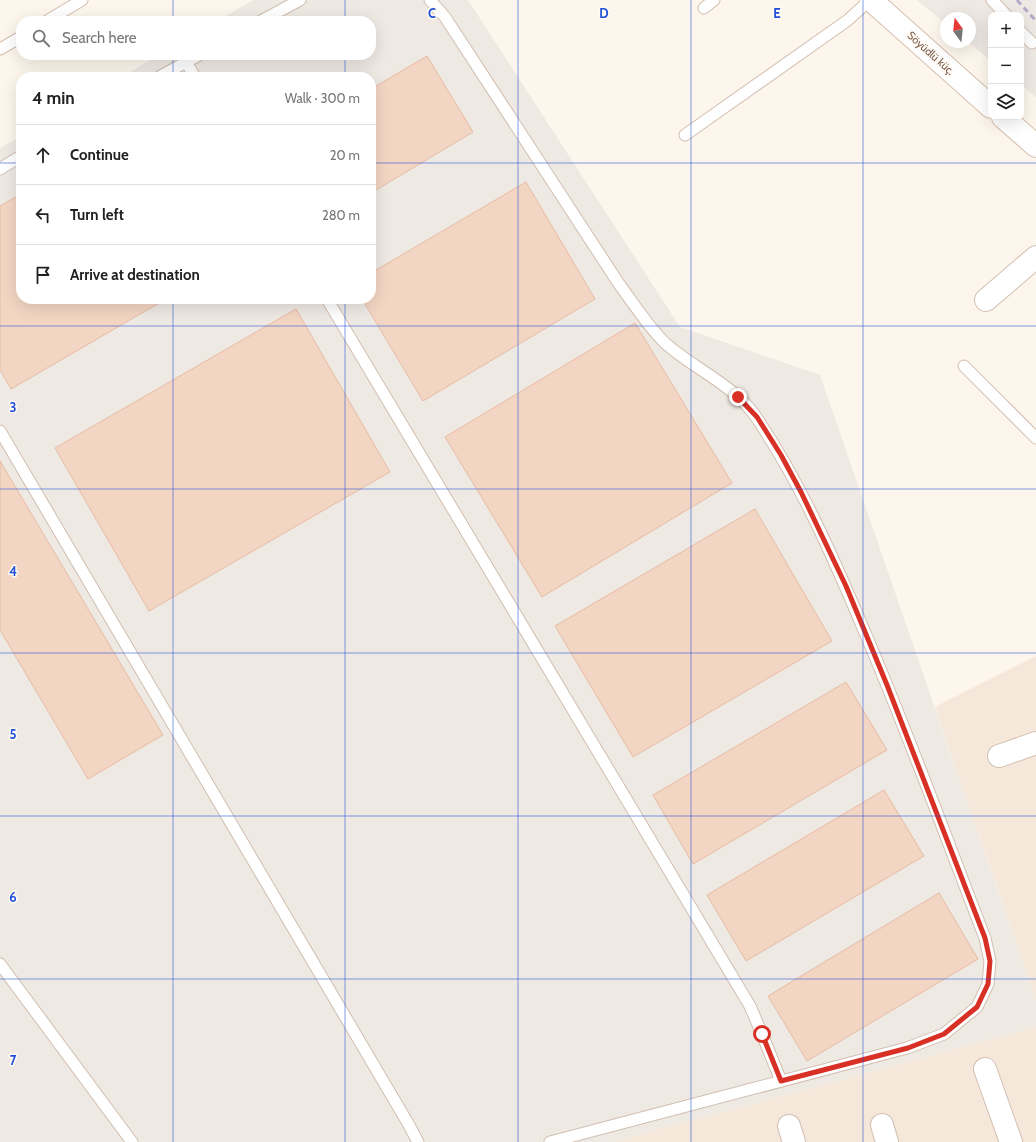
<!DOCTYPE html>
<html lang="en">
<head>
<meta charset="utf-8">
<style>
  body { margin:0; font-family:Cabin,sans-serif; background:#f6f6f6; color:#222 }
  .controls { position:absolute; right:12px; top:12px; display:grid; overflow:hidden; border-radius:8px; box-shadow:0 4px 16px #0002 }
  .controls button { width:36px; height:36px; display:grid; place-items:center; padding:0; border:0; border-bottom:1px solid #e0e0e0; background:#fff; color:#222; font:20px sans-serif }
  .compass { position:absolute; left:940px; top:12px; width:36px; height:36px; border-radius:50%; background:#fff; box-shadow:0 4px 16px #0002; rotate:345deg }
  .stop { position:absolute; width:12px; height:12px; margin:-9px; border:3px solid #d93025; border-radius:50%; background:#fff }
  .stop.end { background:#d93025; border-color:#fff; box-shadow:0 1px 4px #0008 }
  .list { margin:0; padding:0; list-style:none }
  h2 { display:flex; justify-content:space-between; align-items:center; height:52px; margin:0; padding:0 16px; font-size:17px }
  h2 small { font-size:13px; font-weight:400; color:#767676 }
  .list li { display:grid; grid-template-columns:26px 1fr auto; gap:12px; align-items:center; box-sizing:border-box; height:60px; padding:0 16px; border-top:1px solid #e0e0e0 }
  .list b { display:block; font-size:15px; white-space:nowrap }
  .list em { font-size:13px; font-style:normal; color:#767676 }
  .icon { flex:none; width:22px; height:22px; fill:none; stroke:currentColor; stroke-width:2; stroke-linecap:round; stroke-linejoin:round }
  .map { position:relative; flex:none; width:1036px; height:1142px; overflow:hidden }
  .search { position:absolute; background:#fff; box-shadow:0 4px 16px #0002; left:16px; top:16px; width:360px; height:44px; display:flex; align-items:center; gap:10px; box-sizing:border-box; padding:0 14px; border-radius:16px; color:#767676; font-size:15px }
  .panel { position:absolute; background:#fff; box-shadow:0 4px 16px #0002; left:16px; top:72px; width:360px; height:232px; border-radius:16px }
  .map>svg:first-child { display:block }
  .residential { fill:#f5e8da }
  .industrial { fill:#efe9e4 }
  .building { fill:#f3d5c3; stroke:#e6bba3 }
  .lines { fill:none; stroke-linecap:round; stroke-linejoin:round }
  .lane-casing { stroke:#d1beb0; stroke-width:13 }
  .street-casing { stroke:#d1beb0; stroke-width:24 }
  .secondary-casing { stroke:#d6c0b0; stroke-width:24 }
  .lane { stroke:#fff; stroke-width:11 }
  .street { stroke:#fff; stroke-width:22 }
  .secondary { stroke:#fff; stroke-width:22 }
  .rail { stroke:#b9a8c9; stroke-width:3; stroke-dasharray:6 4; stroke-linecap:butt }
  .route { stroke:#d93025; stroke-width:5 }
  .grid { fill:none; stroke:#1d4ed8; stroke-width:1; stroke-opacity:0.55 }
  .labels { text-anchor:middle; stroke-width:3; stroke-linejoin:round; paint-order:stroke }
  .street-label { font-size:11px; fill:#7a5c4d; stroke:#fffaf3 }
  .grid-label { font-size:13px; text-anchor:middle; font-weight:bold; fill:#1d4ed8; stroke:#fffaf3; stroke-width:3; stroke-linejoin:round; paint-order:stroke }
</style>
</head>
<body>
<div class="map">
<svg width="1036" height="1142" viewBox="0 0 1036 1142">
  <rect width="100%" height="100%" fill="#fdf6ec"/>
  <g class="residential">
    <polygon points="1036,656 1036,1001 935,707"/>
    <polygon points="1036,1027 1036,1142 611,1142"/>
  </g>
  <g class="industrial">
    <polygon points="253,0 468,0 680,327 820,375 1036,1001 1036,1027 612,1142 0,1142 0,148 21,136 21,299 371,299 371,77 121,77 159,55 371,55 371,21 217,21"/>
    <polygon points="917,0 1036,0 1036,97 1021,85 1021,15 991,15 991,61 968,42 970,42 970,18 946,18 946,24"/>
  </g>
  <g class="building">
    <polygon points="427,56 473,132 371,193 371,89"/>
    <polygon points="526,182 595,299 423,401 362,299 371,299 371,273"/>
    <polygon points="21,194 21,299 166,299 11,389 0,370 0,206"/>
    <polygon points="296,309 390,472 149,611 55,448"/>
    <polygon points="635,323 732,483 542,597 445,437"/>
    <polygon points="0,461 163,735 88,779 0,630"/>
    <polygon points="755,509 832,641 633,757 555,626"/>
    <polygon points="846,682 887,750 693,864 653,795"/>
    <polygon points="884,790 924,856 746,961 707,895"/>
    <polygon points="939,893 978,959 807,1061 768,996"/>
  </g>
  <g class="lines">
    <g class="lane-casing">
      <g id="lane">
        <path d="M430 0 445 17 619 284C634 304 647 325 664 342 693 369 736 385 758 420 801 484 833 557 863 628 907 730 945 835 985 938L990 961 988 984 977 1007 944 1034 907 1048 550 1142"/>
        <polyline points="992,0 1006,15"/>
        <polyline points="704,8 714,0"/>
        <polyline points="47,21 82,0"/>
        <polyline points="261,21 300,0"/>
        <polyline points="1021,32 1032,43"/>
        <polyline points="0,49 21,37"/>
        <polyline points="186,62 195,77"/>
        <polyline points="159,77 199,55"/>
        <polyline points="685,135 848,20 870,0"/>
        <polyline points="0,169 21,156"/>
        <polyline points="327,299 750,1006 762,1034 781,1081"/>
        <polyline points="964,366 1036,438"/>
        <polyline points="0,431 409,1125 418,1142"/>
        <polyline points="0,964 132,1142"/>
      </g>
    </g>
    <g class="street-casing">
      <g id="street">
        <polyline points="986,300 1036,257"/>
        <polyline points="999,756 1036,743"/>
        <polyline points="985,1069 1011,1142"/>
        <polyline points="882,1125 887,1142"/>
        <polyline points="789,1126 794,1142"/>
      </g>
    </g>
    <g class="secondary-casing">
      <g id="secondary">
        <polyline points="871,0 991,107"/>
        <polyline points="1003,117 1036,146"/>
      </g>
    </g>
    <use href="#lane" class="lane"/>
    <use href="#street" class="street"/>
    <use href="#secondary" class="secondary"/>
    <polyline class="rail" points="1017,0 1036,21"/>
  </g>
  <g class="lines">
    <polyline class="route" points="738,397 757,417 781,455 801,492 846,586 887,685 985,938 990,961 988,984 977,1007 944,1034 908,1048 781,1081 762,1034"/>
  </g>
  <path class="grid" d="M173 0V21M345 0V21M518 0V1142M691 0V1142M863 0V1142M173 55V77M345 55V77M0 163H21M371 163H1036M173 299V1142M345 299V1142M0 326H1036M0 489H1036M0 653H1036M0 816H1036M0 979H1036"/>
  <g class="labels">
    <g class="street-label">
      <text transform="translate(931 53) rotate(42)" y="4">Söyüdlü küç.</text>
    </g>
  </g>
  <g class="grid-label">
    <text x="432" y="18">C</text>
    <text x="604" y="18">D</text>
    <text x="777" y="18">E</text>
    <text x="13" y="412">3</text>
    <text x="13" y="576">4</text>
    <text x="13" y="739">5</text>
    <text x="13" y="902">6</text>
    <text x="13" y="1065">7</text>
  </g>
</svg>
<div class="controls">
<button>+</button>
<button>−</button>
<button><svg class="icon" aria-label="layers" viewBox="0 0 24 24"><path d="M12 4l9 5-9 5-9-5zM3 14l9 5 9-5"/></svg></button>
</div>
<svg class="compass" viewBox="-18 -18 36 36"><path d="M0-13l5 13h-10z" fill="#e53935"/><path d="M0 13l5-13h-10z" fill="#767676"/></svg>
<div class="stop" style="left:762px;top:1034px"></div>
<div class="stop end" style="left:738px;top:397px"></div>
<div class="search"><svg class="icon" aria-label="search" viewBox="0 0 24 24"><circle cx="10" cy="10" r="6"/><path d="M15 15l6 6"/></svg>Search here</div>
<section class="panel">
<h2>4 min<small>Walk · 300 m</small></h2>
<ul class="list">
<li><svg class="icon" aria-label="ahead" viewBox="0 0 24 24"><path d="M12 20V5M6 11l6-6 6 6"/></svg><div><b>Continue</b></div><em>20 m</em></li>
<li><svg class="icon" aria-label="left" viewBox="0 0 24 24"><path d="M17 20v-9H6M10 6l-5 5 5 5"/></svg><div><b>Turn left</b></div><em>280 m</em></li>
<li><svg class="icon" aria-label="arrive" viewBox="0 0 24 24"><path d="M6 21V4h12l-3 4 3 4H6"/></svg><div><b>Arrive at destination</b></div></li>
</ul>
</section>
</div>
</body>
</html>
